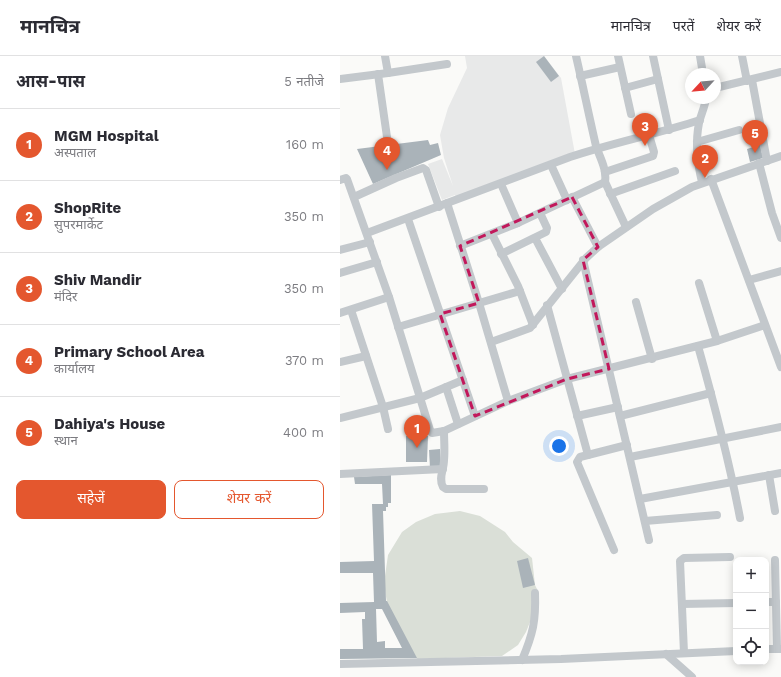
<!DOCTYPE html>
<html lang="hi">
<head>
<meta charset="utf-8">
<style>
  body { margin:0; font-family:"Work Sans","Noto Sans Devanagari",sans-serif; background:#f2f2f3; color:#2b2b33 }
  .controls { position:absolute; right:12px; bottom:12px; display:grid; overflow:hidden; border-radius:8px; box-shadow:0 2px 10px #0003 }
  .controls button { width:36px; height:36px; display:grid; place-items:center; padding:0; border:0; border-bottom:1px solid #e1e1e2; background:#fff; color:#2b2b33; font:20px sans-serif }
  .compass { position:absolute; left:345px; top:12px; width:36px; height:36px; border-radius:50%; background:#fff; box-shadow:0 2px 10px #0003; rotate:244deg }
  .you { position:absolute; left:219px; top:390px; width:14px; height:14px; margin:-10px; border:3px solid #fff; border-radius:50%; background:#1a73e8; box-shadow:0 0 0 6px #1a73e833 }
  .badge { display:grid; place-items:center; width:26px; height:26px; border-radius:50%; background:#e4572e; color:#fff; font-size:13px; font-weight:700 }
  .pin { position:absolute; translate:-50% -33px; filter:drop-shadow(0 1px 2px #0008) }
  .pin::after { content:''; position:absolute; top:21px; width:14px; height:12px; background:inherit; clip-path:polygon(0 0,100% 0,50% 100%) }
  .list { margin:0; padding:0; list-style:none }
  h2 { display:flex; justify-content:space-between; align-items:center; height:52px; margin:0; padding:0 16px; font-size:17px }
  h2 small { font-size:13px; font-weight:400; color:#7c7c81 }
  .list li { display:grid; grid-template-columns:26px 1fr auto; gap:12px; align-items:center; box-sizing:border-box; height:72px; padding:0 16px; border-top:1px solid #e1e1e2 }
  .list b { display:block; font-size:15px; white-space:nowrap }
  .list p { margin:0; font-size:13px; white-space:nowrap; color:#7c7c81 }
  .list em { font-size:13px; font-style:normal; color:#7c7c81 }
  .actions { display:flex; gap:8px; padding:12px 16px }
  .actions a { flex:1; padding:9px 0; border:1px solid #e4572e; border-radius:8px; text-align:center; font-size:14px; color:#e4572e }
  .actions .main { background:#e4572e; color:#fff }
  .icon { flex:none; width:22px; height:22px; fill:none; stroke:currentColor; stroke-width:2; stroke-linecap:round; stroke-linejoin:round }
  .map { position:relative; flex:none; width:441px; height:621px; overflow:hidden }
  header { display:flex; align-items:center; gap:24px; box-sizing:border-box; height:56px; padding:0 20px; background:#fff; border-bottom:1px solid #e1e1e2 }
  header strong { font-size:19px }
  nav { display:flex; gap:22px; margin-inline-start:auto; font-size:14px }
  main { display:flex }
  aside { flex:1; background:#fff }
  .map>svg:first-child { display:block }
  .built { fill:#e8e9e9 }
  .green { fill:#dadfd7 }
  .building { fill:#aab3b9; fill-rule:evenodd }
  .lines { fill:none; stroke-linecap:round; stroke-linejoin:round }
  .minor { stroke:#c3c8cc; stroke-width:8 }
  .marked { fill:none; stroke:#c2185b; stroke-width:3; stroke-dasharray:8 5; stroke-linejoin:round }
</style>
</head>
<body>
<header>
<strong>मानचित्र</strong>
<nav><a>मानचित्र</a><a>परतें</a><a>शेयर करें</a></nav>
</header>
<main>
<aside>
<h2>आस-पास<small>5 नतीजे</small></h2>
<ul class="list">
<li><span class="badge">1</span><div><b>MGM Hospital</b><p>अस्पताल</p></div><em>160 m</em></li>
<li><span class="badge">2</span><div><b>ShopRite</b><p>सुपरमार्केट</p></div><em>350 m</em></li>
<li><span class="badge">3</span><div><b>Shiv Mandir</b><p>मंदिर</p></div><em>350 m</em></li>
<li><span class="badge">4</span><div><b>Primary School Area</b><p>कार्यालय</p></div><em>370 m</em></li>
<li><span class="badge">5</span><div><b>Dahiya's House</b><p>स्थान</p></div><em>400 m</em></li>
</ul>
<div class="actions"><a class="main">सहेजें</a><a>शेयर करें</a></div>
</aside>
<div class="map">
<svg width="441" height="621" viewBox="0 0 441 621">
  <rect width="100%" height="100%" fill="#fafaf8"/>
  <polygon class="built" points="125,0 204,0 221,22 235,98 116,141 115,139 102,144 88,108 102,103 113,130 104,102 100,79 108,52 127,12"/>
  <polygon class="green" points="120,455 140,460 165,476 173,486 192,502 195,529 198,535 192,561 186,576 178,589 162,600 77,603 47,547 44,527 48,499 62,476 76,466 95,458"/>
  <g class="building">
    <polygon points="204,0 219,20 211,26 196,6"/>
    <polygon points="88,84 90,89 98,87 101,99 33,128 17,93"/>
    <polygon points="420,89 423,102 410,106 407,93"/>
    <polygon points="66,380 88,380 87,406 66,406"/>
    <polygon points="100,393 101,412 90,412 89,394"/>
    <path d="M51 419V447H48V451H46V455H43L46 545H47L77 602 0 603V593H23L22 563H25V556L0 557V547L34 546 33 517H0V506L34 505 32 448H43L42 428H15L14 421ZM36 553H42L62 592H45V585L37 586Z"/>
    <polygon points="188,502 195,529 183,532 177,505"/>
  </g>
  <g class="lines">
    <g class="minor">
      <polyline points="45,0 48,17"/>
      <path d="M236 0C243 30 249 60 256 90 260 102 267 113 265 126L286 171"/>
      <polyline points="278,0 291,58"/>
      <polyline points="313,0 329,74"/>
      <polyline points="360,0 363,18"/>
      <polyline points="402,0 407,25"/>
      <polyline points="38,18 48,88"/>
      <polyline points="240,20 280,11"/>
      <polyline points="0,23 48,17 107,8"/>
      <polyline points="412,24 427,105"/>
      <polyline points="285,32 318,23"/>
      <polyline points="375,32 441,16"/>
      <polyline points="357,86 399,74"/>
      <polyline points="419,107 432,157 441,182"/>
      <polyline points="211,109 227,144"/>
      <polyline points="265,116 313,100 314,96 309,79"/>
      <polyline points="371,123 441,311"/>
      <polyline points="0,124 6,122 7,123 49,241 90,374 92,377 104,375 168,345 227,323 377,285 425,269"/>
      <path d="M362 126C357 106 355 87 359 67 361 58 365 51 366 42"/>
      <polyline points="161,128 178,167"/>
      <polyline points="270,138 335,115"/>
      <polyline points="14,141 56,122 83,112 86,114 99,151"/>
      <polyline points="232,141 258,191"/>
      <polyline points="107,147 139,247 168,345"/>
      <polyline points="68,163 135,360"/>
      <path d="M27 177 230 101C272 87 317 78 360 64"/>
      <polyline points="152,178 178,230 193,269"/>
      <polyline points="195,182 222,233"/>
      <polyline points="120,190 178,167 265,126"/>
      <polyline points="0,194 30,186"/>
      <polyline points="161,198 206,176 207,172 200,157"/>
      <polyline points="243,204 309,484"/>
      <polyline points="0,217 37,206"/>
      <polyline points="409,224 441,215"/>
      <polyline points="359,227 377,285"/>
      <polyline points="296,246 312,303"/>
      <polyline points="207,249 248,399"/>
      <polyline points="11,254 43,351 48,373"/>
      <polyline points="0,257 49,241"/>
      <polyline points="58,271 180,235"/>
      <polyline points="151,286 190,272 246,202 258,191 313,153 352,131 441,100"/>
      <path d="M358 290C374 347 389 404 400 462"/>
      <polyline points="0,306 26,300"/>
      <polyline points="106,331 118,368"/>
      <polyline points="237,360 278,351"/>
      <polyline points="280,360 371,337"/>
      <polyline points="0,362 80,342 123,324"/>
      <path d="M104 375C104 385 105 394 104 404 104 414 98 422 103 431L106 433H144"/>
      <polyline points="290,401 441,371"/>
      <polyline points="0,418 103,413"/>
      <polyline points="429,419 435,455"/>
      <polyline points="300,443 441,417"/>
      <polyline points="305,465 377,459"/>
      <polyline points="274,494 237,406 240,401 287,389"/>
      <polyline points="435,504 437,593"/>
      <polyline points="426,546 436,546"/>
      <polyline points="342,548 396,547"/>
      <polyline points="426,593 441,593"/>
      <polyline points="344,597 340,505 344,502 390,501"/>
      <polyline points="326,598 352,621"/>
      <path d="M182 604C193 578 196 565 195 537"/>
      <polyline points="0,608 221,603 396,595"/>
    </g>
  </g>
  <path class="marked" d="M232 141 258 191 243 204 269 313 227 323 135 360 100 258 139 247 120 190Z"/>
</svg>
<div class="controls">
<button>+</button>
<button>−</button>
<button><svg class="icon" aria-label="locate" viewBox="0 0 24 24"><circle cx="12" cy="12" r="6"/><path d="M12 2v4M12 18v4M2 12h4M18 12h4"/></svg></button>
</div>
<svg class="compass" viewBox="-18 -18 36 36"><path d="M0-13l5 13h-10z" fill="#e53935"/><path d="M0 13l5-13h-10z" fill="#7c7c81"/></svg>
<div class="you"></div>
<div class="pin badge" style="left:77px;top:392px">1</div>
<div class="pin badge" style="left:365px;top:122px">2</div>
<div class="pin badge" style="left:305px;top:90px">3</div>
<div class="pin badge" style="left:47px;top:114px">4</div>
<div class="pin badge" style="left:415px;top:97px">5</div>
</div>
</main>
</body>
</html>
